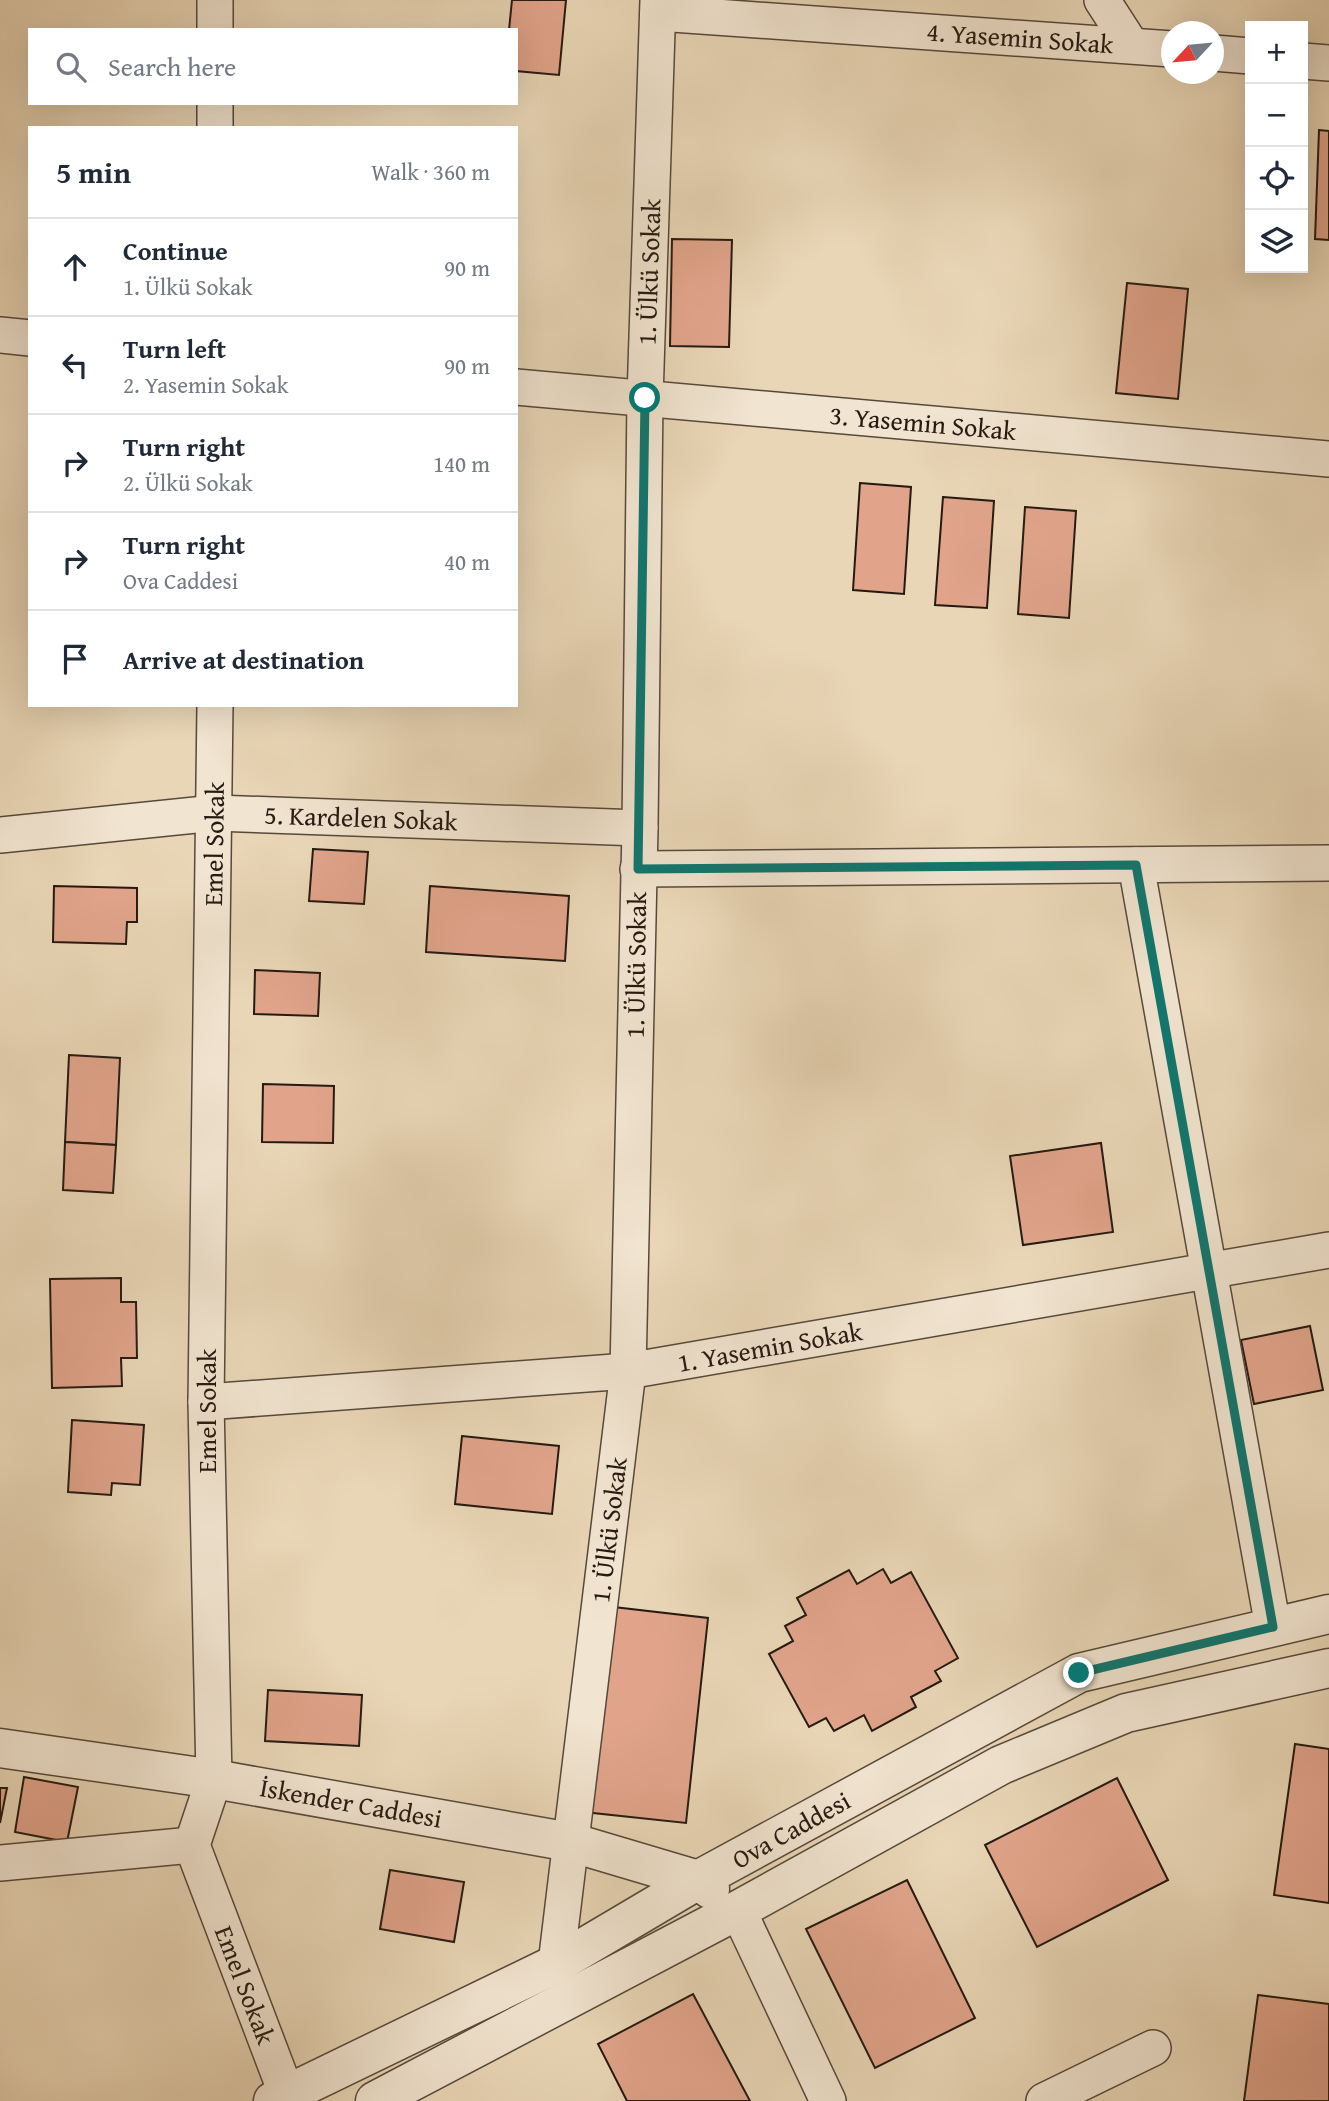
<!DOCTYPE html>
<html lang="en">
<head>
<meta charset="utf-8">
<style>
  body { margin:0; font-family:"Gentium Book Plus",serif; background:#f2f2f3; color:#1f2937 }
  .controls { position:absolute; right:21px; top:21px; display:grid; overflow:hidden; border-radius:0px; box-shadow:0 7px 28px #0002 }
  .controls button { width:63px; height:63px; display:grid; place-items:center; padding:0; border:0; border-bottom:2px solid #e0e1e3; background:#fff; color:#1f2937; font:35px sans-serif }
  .compass { position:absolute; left:1161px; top:21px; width:63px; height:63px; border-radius:50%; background:#fff; box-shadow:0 7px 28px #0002; rotate:244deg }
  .stop { position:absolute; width:21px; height:21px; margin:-16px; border:5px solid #0f766e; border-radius:50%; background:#fff }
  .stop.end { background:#0f766e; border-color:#fff; box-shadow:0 2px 7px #0008 }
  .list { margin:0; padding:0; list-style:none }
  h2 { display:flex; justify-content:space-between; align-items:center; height:91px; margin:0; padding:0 28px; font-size:30px }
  h2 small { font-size:23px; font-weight:400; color:#747a83 }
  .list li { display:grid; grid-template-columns:46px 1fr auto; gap:21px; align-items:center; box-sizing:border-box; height:98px; padding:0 28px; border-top:2px solid #e0e1e3 }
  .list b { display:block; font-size:26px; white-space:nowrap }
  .list p { margin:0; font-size:23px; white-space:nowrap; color:#747a83 }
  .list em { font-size:23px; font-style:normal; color:#747a83 }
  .icon { flex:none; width:38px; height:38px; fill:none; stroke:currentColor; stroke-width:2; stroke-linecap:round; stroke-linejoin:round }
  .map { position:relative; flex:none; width:1329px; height:2101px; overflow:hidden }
  .search { position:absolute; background:#fff; box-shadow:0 7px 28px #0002; left:28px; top:28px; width:490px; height:77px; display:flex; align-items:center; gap:18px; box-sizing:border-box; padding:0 24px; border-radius:0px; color:#747a83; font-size:26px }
  .panel { position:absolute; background:#fff; box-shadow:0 7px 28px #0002; left:28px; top:126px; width:490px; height:581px; border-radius:0px }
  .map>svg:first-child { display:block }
  .building { fill:#e1a48b; stroke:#251a12; stroke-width:2 }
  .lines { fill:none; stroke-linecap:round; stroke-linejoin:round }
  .minor-casing { stroke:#56493b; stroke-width:38 }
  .tertiary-casing { stroke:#56493b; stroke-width:41 }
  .minor { stroke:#f1e4d0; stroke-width:35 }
  .tertiary { stroke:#f1e4d0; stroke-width:38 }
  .route { stroke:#0f766e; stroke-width:9 }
  .labels { text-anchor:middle; stroke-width:5; stroke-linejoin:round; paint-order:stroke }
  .street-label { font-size:26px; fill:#251a12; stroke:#f1e4d0 }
</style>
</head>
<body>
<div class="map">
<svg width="1329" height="2101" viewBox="0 0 1329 2101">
  <rect width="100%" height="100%" fill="#e9d6b6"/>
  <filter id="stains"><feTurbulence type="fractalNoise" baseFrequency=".00286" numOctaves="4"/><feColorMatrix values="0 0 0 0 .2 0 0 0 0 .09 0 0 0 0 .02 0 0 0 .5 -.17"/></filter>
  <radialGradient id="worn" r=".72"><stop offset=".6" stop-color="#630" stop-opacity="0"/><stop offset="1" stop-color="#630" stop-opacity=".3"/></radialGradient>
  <g class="building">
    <polygon points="512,0 566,0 559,75 516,71 516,30 509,30"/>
    <polygon points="1319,130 1329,131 1329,240 1315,239"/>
    <polygon points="672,239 732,240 729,347 670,346"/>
    <polygon points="1127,283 1188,289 1178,399 1116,393"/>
    <polygon points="860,483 911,487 904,594 853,590"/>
    <polygon points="943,497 994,501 987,608 935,605"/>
    <polygon points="1025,507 1076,511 1069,618 1018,614"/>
    <polygon points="313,849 368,852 364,904 309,901"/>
    <polygon points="54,886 137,888 137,922 127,922 126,944 53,942"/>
    <polygon points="430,886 569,896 565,961 426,952"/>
    <polygon points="255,970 320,973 318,1016 254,1014"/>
    <polygon points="69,1055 120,1058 116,1145 65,1142"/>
    <polygon points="263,1084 334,1086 333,1143 262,1142"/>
    <polygon points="65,1142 116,1145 113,1193 63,1190"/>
    <polygon points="1101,1143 1113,1232 1023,1245 1010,1156"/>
    <polygon points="121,1278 121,1302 136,1302 137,1358 121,1358 122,1386 52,1388 50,1279"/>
    <polygon points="1310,1326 1323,1390 1254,1404 1241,1340"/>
    <polygon points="72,1420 144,1425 140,1485 112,1483 111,1495 68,1492"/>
    <polygon points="462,1436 559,1446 552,1514 455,1504"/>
    <polygon points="883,1569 891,1583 911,1572 958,1658 935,1671 941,1681 911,1697 916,1707 872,1731 864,1715 834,1731 826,1718 809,1727 769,1654 793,1641 785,1626 806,1615 797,1598 849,1570 857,1584"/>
    <polygon points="605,1606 708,1618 686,1823 584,1812"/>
    <polygon points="268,1690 362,1695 359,1746 265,1741"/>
    <polygon points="1295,1744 1329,1749 1329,1903 1274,1895"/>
    <polygon points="24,1777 78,1787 67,1842 15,1832"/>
    <polygon points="1117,1778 1168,1880 1037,1947 985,1845"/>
    <polygon points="0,1788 7,1788 0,1823"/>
    <polygon points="390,1870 464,1882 454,1942 380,1929"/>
    <polygon points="907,1880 975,2018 875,2068 806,1929"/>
    <polygon points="693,1994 750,2101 627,2101 598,2044"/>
    <polygon points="1258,1995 1329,2004 1329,2101 1244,2101"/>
  </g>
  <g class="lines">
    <g class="minor-casing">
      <g id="minor">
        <polyline points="1102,0 1131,45"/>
        <polyline points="658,13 1172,49"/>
        <polyline points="215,30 215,0"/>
        <polyline points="1214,53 1250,56"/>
        <polyline points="1303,61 1329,63"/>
        <polyline points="215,128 215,103"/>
        <polyline points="0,335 30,338"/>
        <polyline points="516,387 1329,459"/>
        <polyline points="215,705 206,1402 214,1779 192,1845 287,2095"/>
        <polyline points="0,835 215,813 640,828"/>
        <polyline points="1136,865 1273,1627"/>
        <polyline points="638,869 1329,863"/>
        <polyline points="206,1402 628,1371 1329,1250"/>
        <polyline points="0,1863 192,1845"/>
        <polyline points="738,1910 828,2101"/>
        <polyline points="556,1964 628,1371 640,828 645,398 658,0"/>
        <polyline points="1044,2101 1153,2048"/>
      </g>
    </g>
    <g class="tertiary-casing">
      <g id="tertiary">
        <polyline points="0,1748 214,1779 570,1842 698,1880 710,1889"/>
        <polyline points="273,2101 556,1964 698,1880 1079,1673 1329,1614"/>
        <polyline points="375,2101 738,1910 1001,1765 1126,1713 1329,1668"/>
      </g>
    </g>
    <use href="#minor" class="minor"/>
    <use href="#tertiary" class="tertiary"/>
  </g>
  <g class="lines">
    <polyline class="route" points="645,398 638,869 1136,865 1273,1627 1079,1673"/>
  </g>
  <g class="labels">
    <g class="street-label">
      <text transform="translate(1020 38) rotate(4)" y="9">4. Yasemin Sokak</text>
      <text transform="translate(649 272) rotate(-88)" y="9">1. Ülkü Sokak</text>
      <text transform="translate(923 423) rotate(5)" y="9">3. Yasemin Sokak</text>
      <text transform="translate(361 818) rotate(2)" y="9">5. Kardelen Sokak</text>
      <text transform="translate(214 844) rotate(-89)" y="9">Emel Sokak</text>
      <text transform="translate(636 965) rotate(-89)" y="9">1. Ülkü Sokak</text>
      <text transform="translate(770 1347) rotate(-10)" y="9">1. Yasemin Sokak</text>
      <text transform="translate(207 1411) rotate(-90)" y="9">Emel Sokak</text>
      <text transform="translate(609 1530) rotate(-83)" y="9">1. Ülkü Sokak</text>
      <text transform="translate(351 1803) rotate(10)" y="9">İskender Caddesi</text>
      <text transform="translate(791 1830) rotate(-29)" y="9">Ova Caddesi</text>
      <text transform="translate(245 1985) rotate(69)" y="9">Emel Sokak</text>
    </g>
  </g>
  <rect width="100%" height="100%" filter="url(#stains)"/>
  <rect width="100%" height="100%" fill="url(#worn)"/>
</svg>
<div class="controls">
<button>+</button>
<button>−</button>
<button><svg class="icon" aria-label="locate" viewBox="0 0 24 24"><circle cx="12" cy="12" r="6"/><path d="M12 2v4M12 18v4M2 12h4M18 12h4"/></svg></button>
<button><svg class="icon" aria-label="layers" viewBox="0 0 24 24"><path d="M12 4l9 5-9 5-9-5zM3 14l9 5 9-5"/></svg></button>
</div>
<svg class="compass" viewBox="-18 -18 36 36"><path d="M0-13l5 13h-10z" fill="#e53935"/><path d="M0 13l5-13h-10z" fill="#747a83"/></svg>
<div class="stop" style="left:645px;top:398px"></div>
<div class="stop end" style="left:1079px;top:1673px"></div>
<div class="search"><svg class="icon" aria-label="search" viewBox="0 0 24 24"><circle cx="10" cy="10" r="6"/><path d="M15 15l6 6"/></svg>Search here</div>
<section class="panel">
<h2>5 min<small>Walk · 360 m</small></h2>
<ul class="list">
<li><svg class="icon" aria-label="ahead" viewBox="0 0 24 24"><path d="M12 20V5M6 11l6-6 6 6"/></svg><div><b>Continue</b><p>1. Ülkü Sokak</p></div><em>90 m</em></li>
<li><svg class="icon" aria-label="left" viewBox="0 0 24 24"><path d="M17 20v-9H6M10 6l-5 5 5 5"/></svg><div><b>Turn left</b><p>2. Yasemin Sokak</p></div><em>90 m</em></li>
<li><svg class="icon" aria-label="right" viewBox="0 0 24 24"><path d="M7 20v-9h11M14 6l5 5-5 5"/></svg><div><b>Turn right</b><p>2. Ülkü Sokak</p></div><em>140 m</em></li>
<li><svg class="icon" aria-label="right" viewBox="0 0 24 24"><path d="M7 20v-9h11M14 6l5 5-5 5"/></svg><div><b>Turn right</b><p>Ova Caddesi</p></div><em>40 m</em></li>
<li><svg class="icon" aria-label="arrive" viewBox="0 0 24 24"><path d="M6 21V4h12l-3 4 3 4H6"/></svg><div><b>Arrive at destination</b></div></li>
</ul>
</section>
</div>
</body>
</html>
